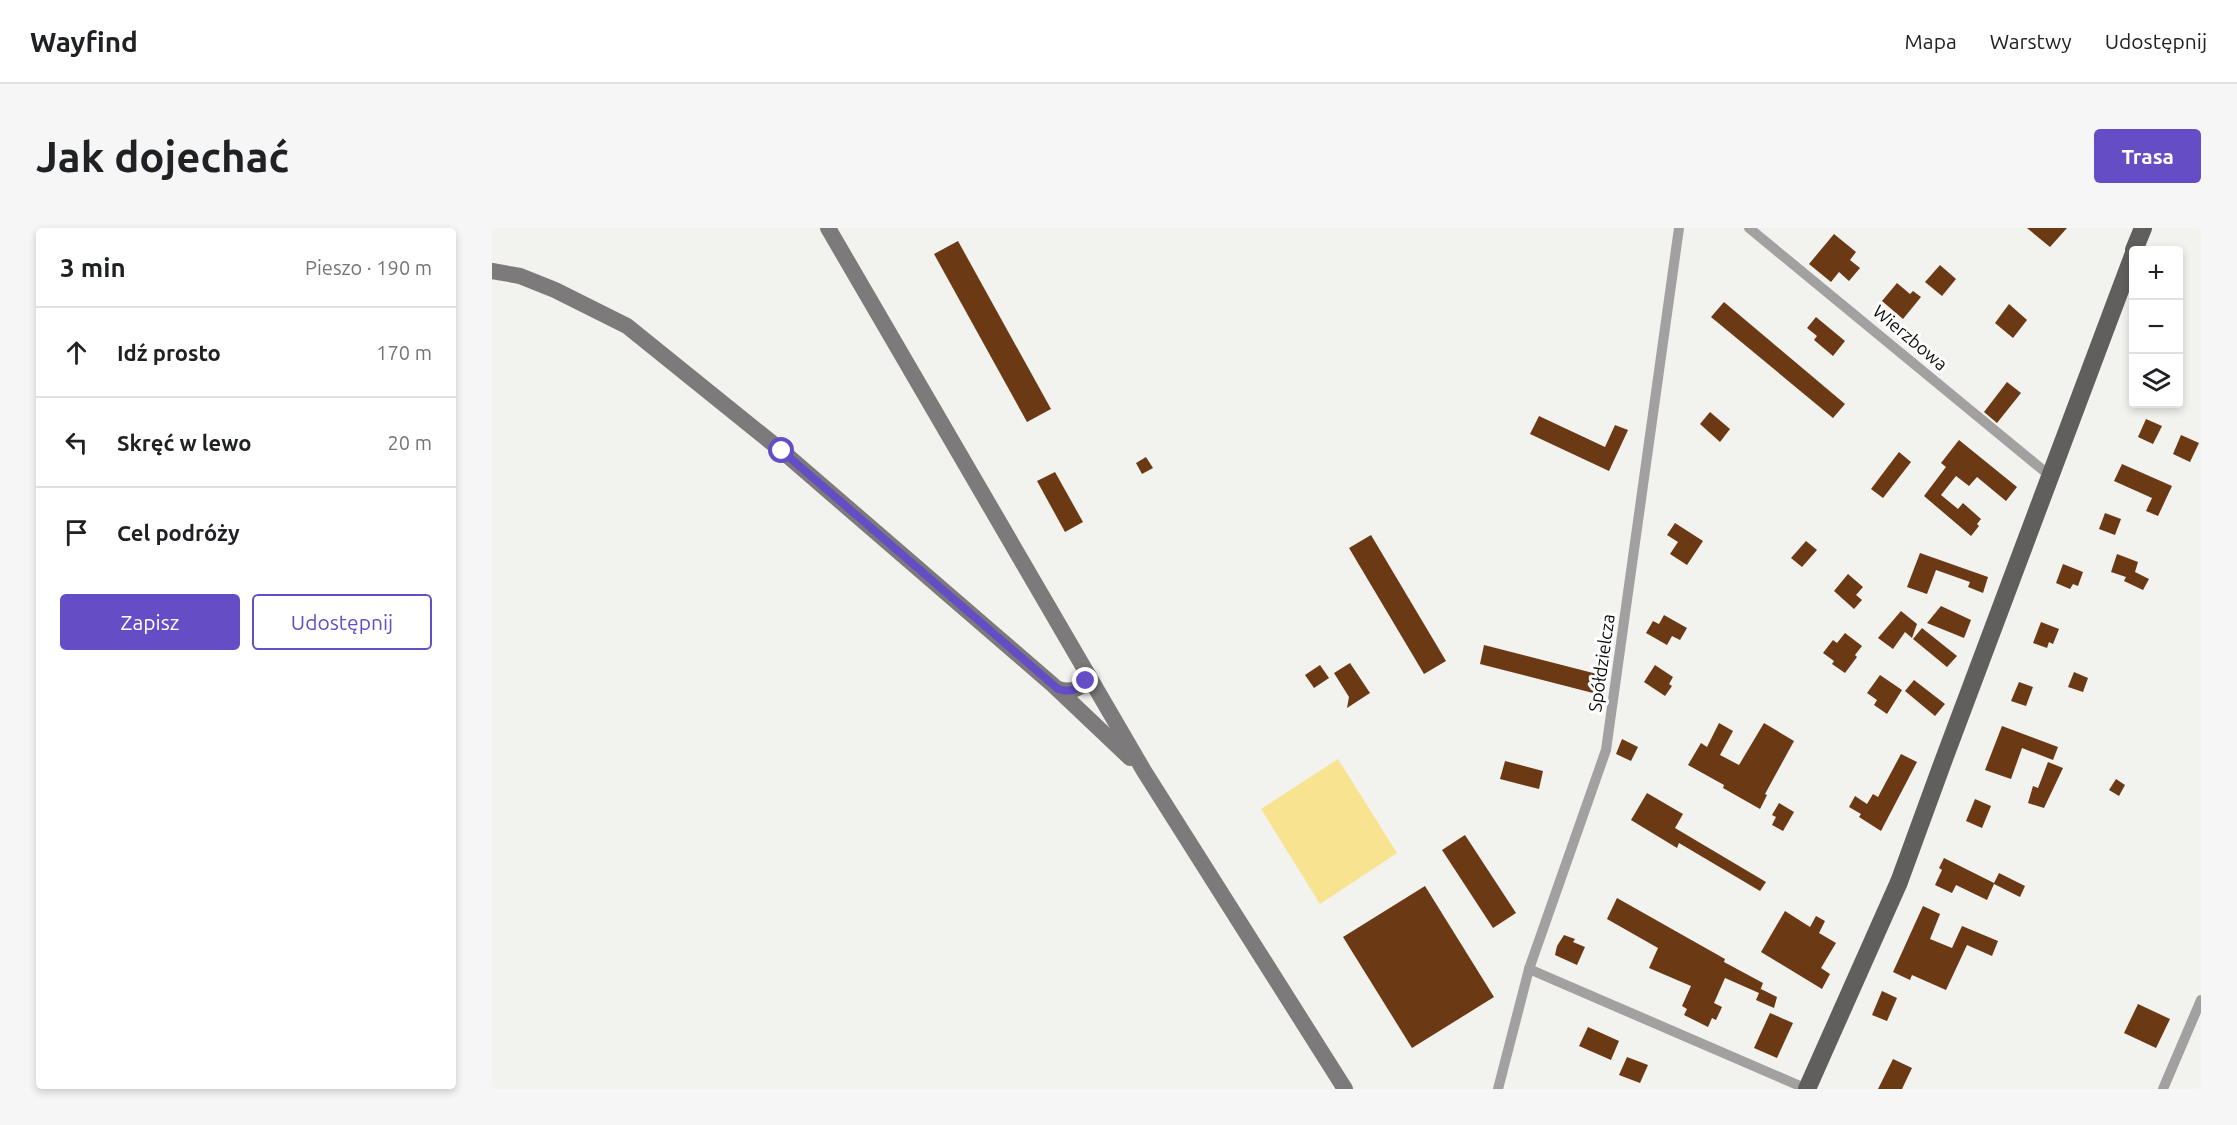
<!DOCTYPE html>
<html lang="pl">
<head>
<meta charset="utf-8">
<style>
  body { margin:0; font-family:Ubuntu,sans-serif; background:#f6f6f6; color:#202124 }
  .controls { position:absolute; right:18px; top:18px; display:grid; overflow:hidden; border-radius:6px; box-shadow:0 3px 9px #0003 }
  .controls button { width:54px; height:54px; display:grid; place-items:center; padding:0; border:0; border-bottom:2px solid #e0e0e0; background:#fff; color:#202124; font:30px sans-serif }
  .stop { position:absolute; width:18px; height:18px; margin:-14px; border:4px solid #654dc6; border-radius:50%; background:#fff }
  .stop.end { background:#654dc6; border-color:#fff; box-shadow:0 2px 6px #0008 }
  .list { margin:0; padding:0; list-style:none }
  h2 { display:flex; justify-content:space-between; align-items:center; height:78px; margin:0; padding:0 24px; font-size:26px }
  h2 small { font-size:20px; font-weight:400; color:#757577 }
  .list li { display:grid; grid-template-columns:39px 1fr auto; gap:18px; align-items:center; box-sizing:border-box; height:90px; padding:0 24px; border-top:2px solid #e0e0e0 }
  .list b { display:block; font-size:22px; white-space:nowrap }
  .list em { font-size:20px; font-style:normal; color:#757577 }
  .actions { display:flex; gap:12px; padding:18px 24px }
  .actions a { flex:1; padding:14px 0; border:2px solid #654dc6; border-radius:6px; text-align:center; font-size:21px; color:#654dc6 }
  .actions .main { background:#654dc6; color:#fff }
  .icon { flex:none; width:33px; height:33px; fill:none; stroke:currentColor; stroke-width:2; stroke-linecap:round; stroke-linejoin:round }
  .map { position:relative; flex:none; width:1709px; height:861px; overflow:hidden; border-radius:6px }
  header { display:flex; align-items:center; gap:36px; box-sizing:border-box; height:84px; padding:0 30px; background:#fff; border-bottom:2px solid #e0e0e0 }
  header strong { font-size:28px }
  nav { display:flex; gap:33px; margin-inline-start:auto; font-size:21px }
  .intro { display:flex; align-items:center; justify-content:space-between; box-sizing:border-box; height:144px; padding:0 36px }
  h1 { margin:0; font-size:42px }
  .button { padding:15px 27px; border-radius:6px; background:#654dc6; color:#fff; font-size:21px; font-weight:700 }
  main { display:flex; gap:36px; padding:0 36px }
  aside { flex:1; background:#fff; border-radius:6px; box-shadow:0 3px 9px #0003 }
  .map>svg:first-child { display:block }
  .green { fill:#f8e490 }
  .building { fill:#6c3915 }
  .lines { fill:none; stroke-linecap:round; stroke-linejoin:round }
  .street { stroke:#a2a0a1; stroke-width:10 }
  .secondary { stroke:#7c7a7a; stroke-width:16 }
  .primary { stroke:#615e5e; stroke-width:18 }
  .route { stroke:#654dc6; stroke-width:8 }
  .labels { text-anchor:middle; stroke-width:6; stroke-linejoin:round; paint-order:stroke }
  .street-label { font-size:18px; fill:#0e0e0d; stroke:#fff }
</style>
</head>
<body>
<header>
<strong>Wayfind</strong>
<nav><a>Mapa</a><a>Warstwy</a><a>Udostępnij</a></nav>
</header>
<div class="intro"><h1>Jak dojechać</h1><a class="button">Trasa</a></div>
<main>
<aside>
<h2>3 min<small>Pieszo · 190 m</small></h2>
<ul class="list">
<li><svg class="icon" aria-label="ahead" viewBox="0 0 24 24"><path d="M12 20V5M6 11l6-6 6 6"/></svg><div><b>Idź prosto</b></div><em>170 m</em></li>
<li><svg class="icon" aria-label="left" viewBox="0 0 24 24"><path d="M17 20v-9H6M10 6l-5 5 5 5"/></svg><div><b>Skręć w lewo</b></div><em>20 m</em></li>
<li><svg class="icon" aria-label="arrive" viewBox="0 0 24 24"><path d="M6 21V4h12l-3 4 3 4H6"/></svg><div><b>Cel podróży</b></div></li>
</ul>
<div class="actions"><a class="main">Zapisz</a><a>Udostępnij</a></div>
</aside>
<div class="map">
<svg width="1709" height="861" viewBox="0 0 1709 861">
  <rect width="100%" height="100%" fill="#f2f2ee"/>
  <polygon class="green" points="846,531 905,625 828,676 769,581"/>
  <g class="building">
    <polygon points="1535,0 1575,0 1558,19"/>
    <polygon points="1342,6 1364,24 1358,32 1368,40 1357,53 1347,44 1339,54 1317,36"/>
    <polygon points="466,13 559,181 535,194 442,26"/>
    <polygon points="1448,37 1464,51 1450,68 1433,54"/>
    <polygon points="1405,55 1418,66 1421,63 1429,69 1411,91 1390,73"/>
    <polygon points="1232,74 1353,176 1341,190 1219,89"/>
    <polygon points="1517,76 1535,92 1521,110 1503,95"/>
    <polygon points="1324,89 1353,113 1341,128 1322,112 1325,108 1315,100"/>
    <polygon points="1515,154 1529,165 1505,195 1492,184"/>
    <polygon points="1218,184 1238,201 1228,214 1208,196"/>
    <polygon points="1047,188 1113,219 1123,197 1136,202 1117,243 1038,206"/>
    <polygon points="1654,191 1670,198 1661,216 1646,209"/>
    <polygon points="1689,207 1707,215 1698,234 1681,226"/>
    <polygon points="1467,212 1525,259 1514,273 1485,249 1477,258 1464,248 1449,267 1466,281 1471,275 1489,291 1485,296 1487,298 1479,308 1432,268 1454,239 1449,235"/>
    <polygon points="1407,224 1419,234 1391,270 1379,261"/>
    <polygon points="654,229 661,240 650,246 644,235"/>
    <polygon points="1630,236 1680,258 1666,288 1654,283 1660,270 1622,253"/>
    <polygon points="563,244 591,294 573,304 545,253"/>
    <polygon points="1613,285 1629,291 1623,307 1607,301"/>
    <polygon points="1183,295 1211,313 1195,337 1178,326 1186,314 1175,307"/>
    <polygon points="879,307 954,433 932,446 857,320"/>
    <polygon points="1314,313 1325,322 1310,339 1299,330"/>
    <polygon points="1428,325 1496,349 1491,365 1476,359 1478,354 1444,342 1435,366 1415,359"/>
    <polygon points="1625,326 1646,334 1643,344 1657,351 1651,362 1632,353 1634,349 1619,344"/>
    <polygon points="1571,336 1591,344 1586,358 1581,356 1578,361 1564,355"/>
    <polygon points="1356,346 1371,359 1364,367 1370,372 1362,381 1342,363"/>
    <polygon points="1449,378 1479,392 1472,410 1435,395"/>
    <polygon points="1409,383 1425,396 1420,410 1413,404 1401,421 1386,410"/>
    <polygon points="1172,387 1195,400 1188,412 1180,408 1175,417 1154,405 1161,393 1167,396"/>
    <polygon points="1549,394 1567,401 1561,416 1557,414 1555,420 1541,415"/>
    <polygon points="1430,400 1465,428 1455,439 1421,411"/>
    <polygon points="1353,405 1370,418 1363,427 1365,429 1353,445 1340,436 1342,433 1331,425 1341,412 1345,415"/>
    <polygon points="992,417 1105,446 1101,465 988,436"/>
    <polygon points="858,435 878,465 855,480 857,469 842,445"/>
    <polygon points="828,437 837,450 822,460 813,447"/>
    <polygon points="1163,437 1181,449 1177,456 1180,458 1173,468 1152,454"/>
    <polygon points="1582,444 1596,450 1591,464 1576,459"/>
    <polygon points="1388,447 1410,462 1395,486 1382,477 1385,472 1375,465"/>
    <polygon points="1422,452 1453,476 1443,488 1413,463"/>
    <polygon points="1527,454 1541,459 1534,478 1519,473"/>
    <polygon points="1227,495 1241,503 1228,527 1247,537 1272,495 1302,513 1273,566 1275,567 1268,581 1231,560 1232,557 1196,537 1209,515 1215,519"/>
    <polygon points="1510,498 1566,519 1561,532 1530,520 1519,551 1493,542"/>
    <polygon points="1130,511 1146,519 1139,533 1124,526"/>
    <polygon points="1409,526 1425,534 1389,603 1367,589 1369,586 1357,579 1363,568 1375,576 1381,566 1386,569"/>
    <polygon points="1013,533 1051,543 1047,561 1008,551"/>
    <polygon points="1556,534 1571,540 1552,580 1536,575 1541,558 1546,560"/>
    <polygon points="1624,551 1633,557 1627,568 1617,562"/>
    <polygon points="1155,565 1191,586 1183,600 1274,654 1268,663 1187,615 1185,620 1139,592"/>
    <polygon points="1483,571 1499,578 1490,600 1474,593"/>
    <polygon points="1287,575 1302,584 1291,603 1280,597 1284,589 1280,587"/>
    <polygon points="973,607 1024,685 1001,700 950,622"/>
    <polygon points="1452,630 1502,655 1507,645 1533,658 1528,669 1502,656 1495,672 1464,657 1460,665 1443,657 1450,642 1447,640"/>
    <polygon points="933,658 1002,769 920,820 851,709"/>
    <polygon points="1125,670 1233,731 1232,734 1271,755 1268,763 1269,761 1285,769 1282,780 1264,772 1267,765 1233,750 1222,775 1230,779 1224,792 1220,790 1216,799 1192,787 1195,781 1190,778 1199,758 1157,740 1166,720 1115,691"/>
    <polygon points="1431,678 1448,686 1438,711 1460,720 1470,698 1506,713 1500,728 1475,717 1454,762 1420,747 1418,752 1401,744"/>
    <polygon points="1293,683 1318,699 1324,688 1333,693 1327,705 1344,715 1329,740 1338,746 1330,761 1269,724"/>
    <polygon points="1072,707 1083,711 1081,714 1093,719 1085,737 1063,727 1065,718"/>
    <polygon points="1390,763 1405,770 1395,793 1380,787"/>
    <polygon points="1646,776 1678,791 1664,820 1632,805"/>
    <polygon points="1278,785 1301,795 1285,830 1262,820"/>
    <polygon points="1096,799 1127,813 1119,832 1087,818"/>
    <polygon points="1135,829 1156,837 1148,855 1127,847"/>
    <polygon points="1401,831 1420,840 1410,861 1386,861"/>
  </g>
  <g class="lines">
    <g class="street">
      <polyline points="1257,0 1557,247"/>
      <polyline points="1037,741 1315,861"/>
      <polyline points="1006,861 1037,741 1114,522 1187,0"/>
      <polyline points="1671,861 1709,772"/>
    </g>
    <g class="secondary">
      <polyline points="336,0 652,543 853,861"/>
      <polyline points="0,43 28,48 63,62 135,98 290,223 561,457 638,530"/>
      <path d="M566 461C579 465 591 461 597 448"/>
    </g>
    <g class="primary">
      <polyline points="1642,22 1651,0"/>
      <polyline points="1315,861 1407,654 1452,531 1642,25"/>
    </g>
  </g>
  <g class="lines">
    <path class="route" d="M290 223 566 461C577 465 586 462 594 453"/>
  </g>
  <g class="labels">
    <g class="street-label">
      <text transform="translate(1418 110) rotate(40)" y="6">Wierzbowa</text>
      <text transform="translate(1110 435) rotate(-82)" y="6">Spółdzielcza</text>
    </g>
  </g>
</svg>
<div class="controls">
<button>+</button>
<button>−</button>
<button><svg class="icon" aria-label="layers" viewBox="0 0 24 24"><path d="M12 4l9 5-9 5-9-5zM3 14l9 5 9-5"/></svg></button>
</div>
<div class="stop" style="left:290px;top:223px"></div>
<div class="stop end" style="left:594px;top:453px"></div>
</div>
</main>
</body>
</html>
